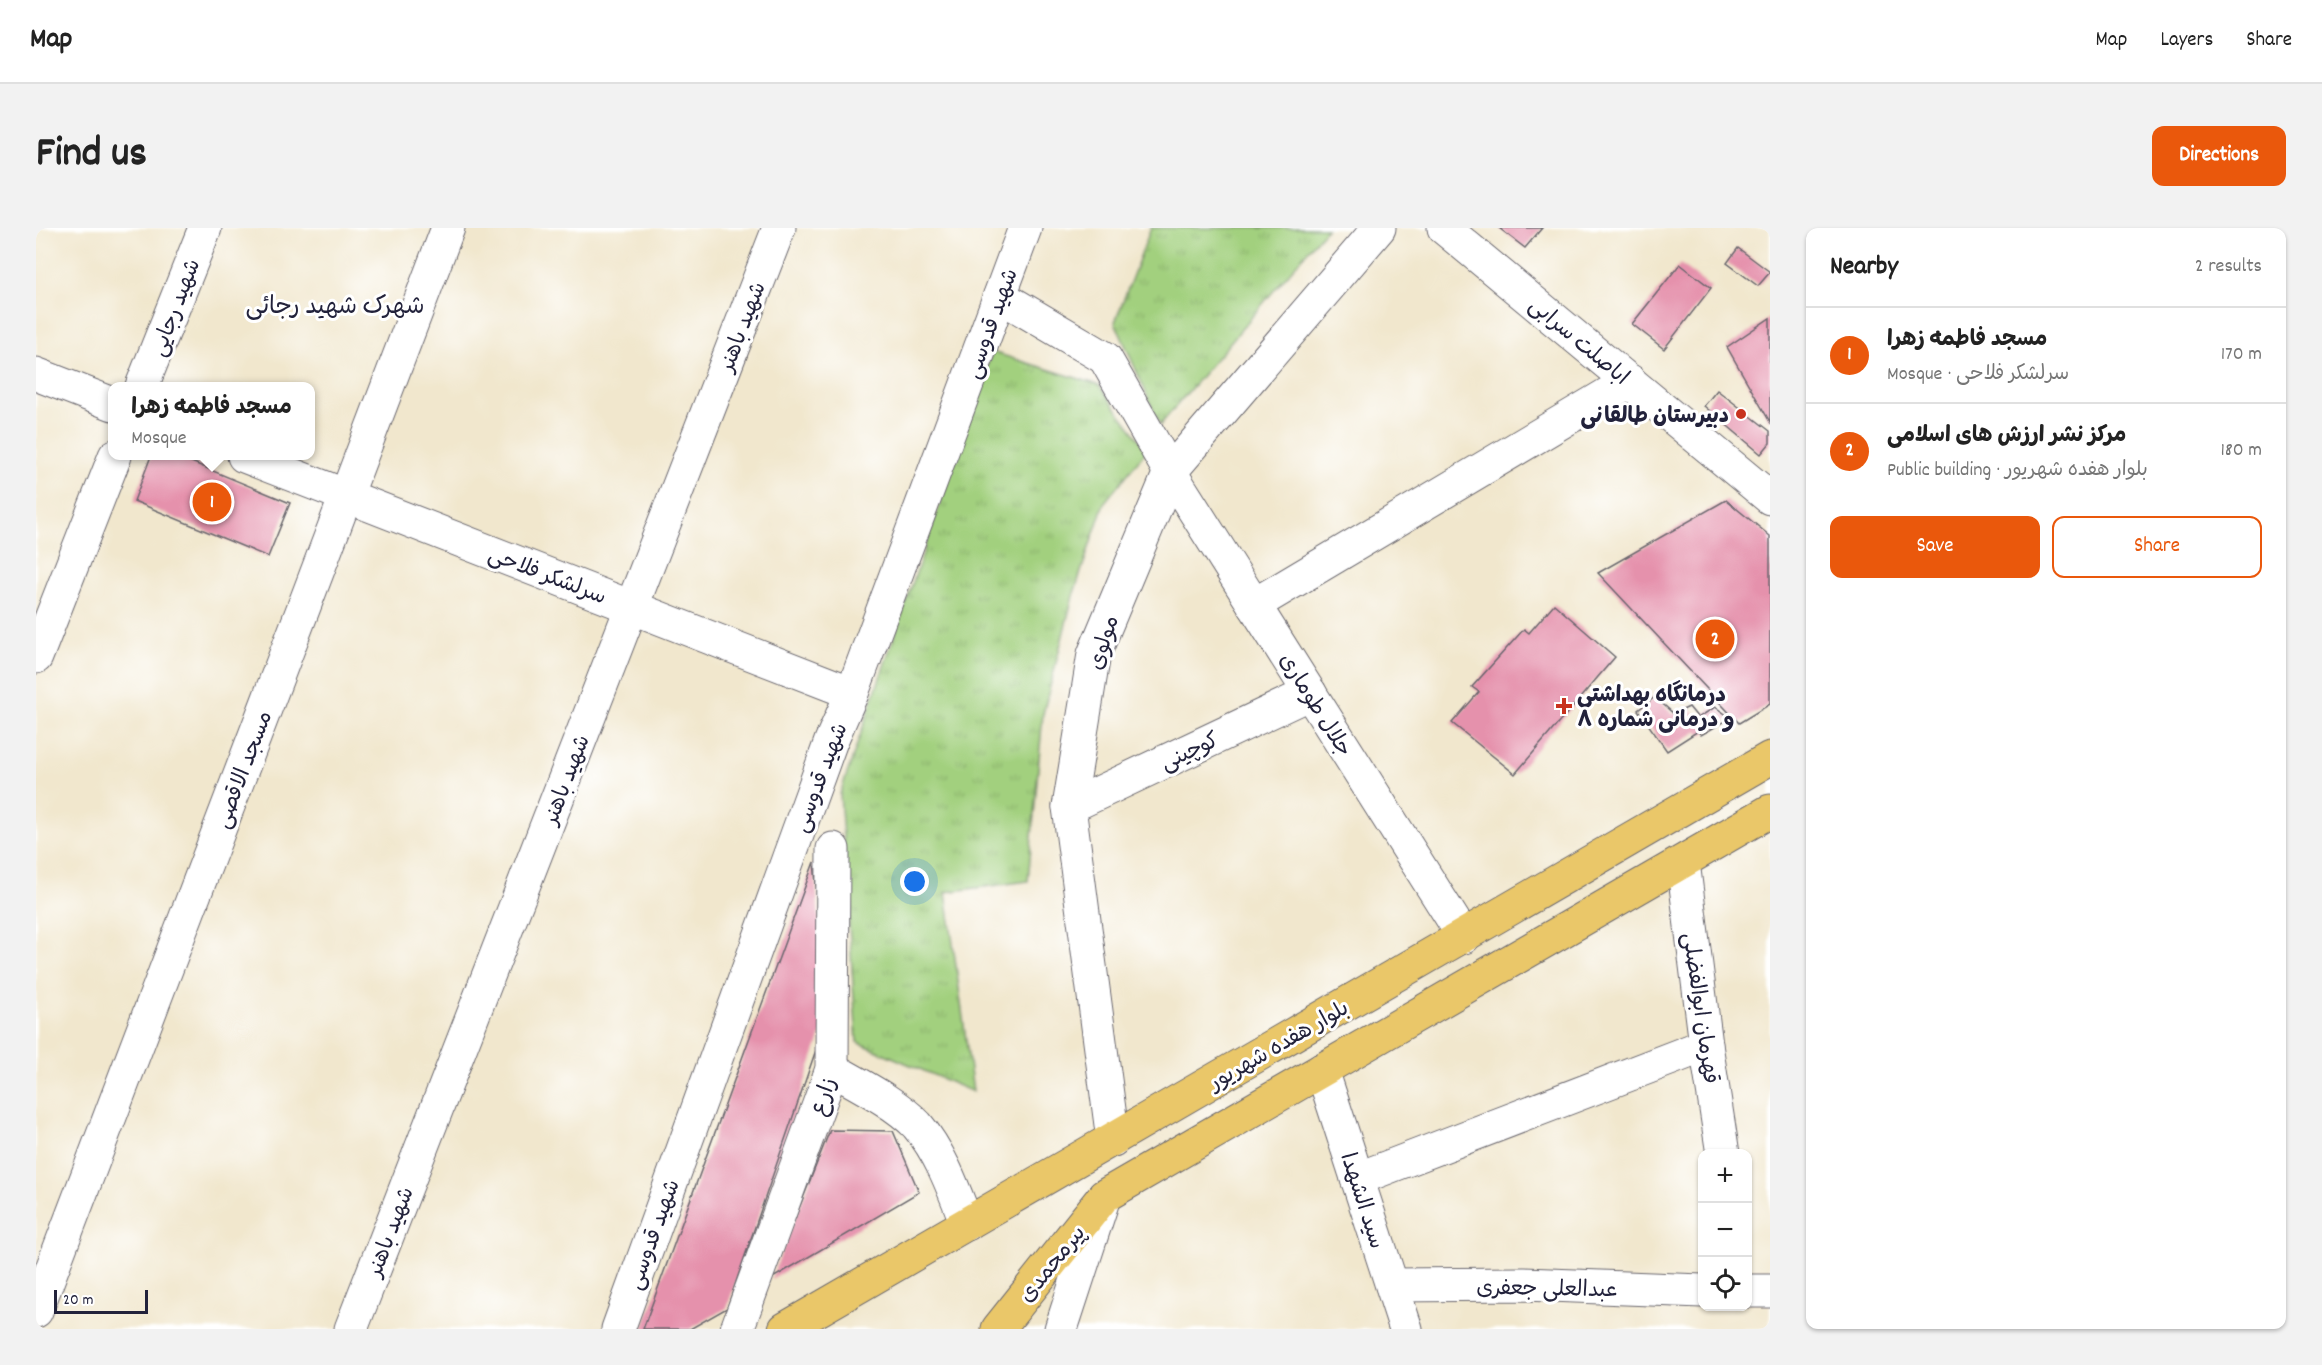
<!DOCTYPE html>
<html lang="en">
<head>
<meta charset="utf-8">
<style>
  body { margin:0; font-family:Dekko,"Playpen Sans Arabic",sans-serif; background:#f2f2f2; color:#222 }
  .controls { position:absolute; right:18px; bottom:18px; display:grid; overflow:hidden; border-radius:12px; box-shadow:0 2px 4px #0004 }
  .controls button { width:54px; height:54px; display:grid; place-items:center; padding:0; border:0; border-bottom:2px solid #e0e0e0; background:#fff; color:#222; font:30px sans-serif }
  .scale { position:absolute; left:18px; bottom:15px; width:94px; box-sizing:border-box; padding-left:6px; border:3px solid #22223b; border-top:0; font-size:16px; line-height:21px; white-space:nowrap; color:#22223b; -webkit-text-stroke:4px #fff; paint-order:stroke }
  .you { position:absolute; left:879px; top:654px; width:21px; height:21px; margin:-15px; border:4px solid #fff; border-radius:50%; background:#1a73e8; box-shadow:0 0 0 9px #1a73e833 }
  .badge { display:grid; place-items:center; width:39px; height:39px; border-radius:50%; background:#ea580c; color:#fff; font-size:20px; font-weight:700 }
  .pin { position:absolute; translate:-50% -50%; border:3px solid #fff; box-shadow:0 2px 6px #0006 }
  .popup { position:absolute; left:72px; top:154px; width:207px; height:78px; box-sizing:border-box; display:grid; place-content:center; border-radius:12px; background:#fff; filter:drop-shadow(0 2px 4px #0005); font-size:20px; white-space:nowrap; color:#767676 }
  .popup b { font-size:22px; color:#222 }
  .popup::after { content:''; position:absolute; left:50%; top:100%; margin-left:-12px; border:12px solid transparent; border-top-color:#fff }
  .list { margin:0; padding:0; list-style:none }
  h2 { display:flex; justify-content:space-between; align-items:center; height:78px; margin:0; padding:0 24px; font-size:26px }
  h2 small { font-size:20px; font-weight:400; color:#767676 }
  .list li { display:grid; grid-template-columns:39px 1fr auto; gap:18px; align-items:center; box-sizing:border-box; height:96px; padding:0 24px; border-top:2px solid #e0e0e0 }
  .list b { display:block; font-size:22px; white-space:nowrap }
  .list p { margin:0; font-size:20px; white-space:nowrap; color:#767676 }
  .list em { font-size:20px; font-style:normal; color:#767676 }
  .actions { display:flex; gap:12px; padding:18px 24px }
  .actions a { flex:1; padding:14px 0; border:2px solid #ea580c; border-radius:12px; text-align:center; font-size:21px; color:#ea580c }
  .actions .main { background:#ea580c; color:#fff }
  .icon { flex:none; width:33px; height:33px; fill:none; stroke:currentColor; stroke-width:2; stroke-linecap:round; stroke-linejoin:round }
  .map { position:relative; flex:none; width:1734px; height:1101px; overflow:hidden; border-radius:12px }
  header { display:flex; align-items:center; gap:36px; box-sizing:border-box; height:84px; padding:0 30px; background:#fff; border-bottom:2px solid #e0e0e0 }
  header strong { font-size:28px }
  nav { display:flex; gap:33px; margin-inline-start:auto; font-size:21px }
  .intro { display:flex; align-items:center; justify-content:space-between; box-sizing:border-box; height:144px; padding:0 36px }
  h1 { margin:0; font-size:42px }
  .button { padding:15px 27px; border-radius:12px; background:#ea580c; color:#fff; font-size:21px; font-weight:700 }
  main { display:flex; gap:36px; padding:0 36px }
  aside { flex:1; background:#fff; border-radius:12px; box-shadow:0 2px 4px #0004 }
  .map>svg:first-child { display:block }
  .park { fill:url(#park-tufts); stroke:#62795c; stroke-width:1.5 }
  .building { fill:#e591ac }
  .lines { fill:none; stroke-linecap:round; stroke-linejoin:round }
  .minor-casing { stroke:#6a676e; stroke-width:35 }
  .major-casing { stroke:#6a676e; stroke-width:35 }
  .minor { stroke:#fff; stroke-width:33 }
  .major { stroke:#eac769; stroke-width:33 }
  .poi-dot { fill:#c8321e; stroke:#fff; stroke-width:2 }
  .labels { text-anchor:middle; stroke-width:6; stroke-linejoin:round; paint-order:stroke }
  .street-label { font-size:22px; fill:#22223b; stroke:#fff }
  .poi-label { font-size:22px; font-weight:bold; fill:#22223b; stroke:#fff; text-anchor:end }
  .neighbourhood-label { font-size:24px; fill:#22223b; stroke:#fff }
</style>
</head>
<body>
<header>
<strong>Map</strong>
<nav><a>Map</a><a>Layers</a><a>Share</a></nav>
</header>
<div class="intro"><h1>Find us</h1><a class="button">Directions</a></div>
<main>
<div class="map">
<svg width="1734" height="1101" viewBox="0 0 1734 1101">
  <defs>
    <pattern id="park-tufts" width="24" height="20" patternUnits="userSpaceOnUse" patternTransform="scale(1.5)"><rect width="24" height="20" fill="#a2d07e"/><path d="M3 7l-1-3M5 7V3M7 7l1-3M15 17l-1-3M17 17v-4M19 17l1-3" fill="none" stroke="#8bb26e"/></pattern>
  </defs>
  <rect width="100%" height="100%" fill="#fff"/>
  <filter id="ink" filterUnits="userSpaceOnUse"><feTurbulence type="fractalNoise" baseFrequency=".0167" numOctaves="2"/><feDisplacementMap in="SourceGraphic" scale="12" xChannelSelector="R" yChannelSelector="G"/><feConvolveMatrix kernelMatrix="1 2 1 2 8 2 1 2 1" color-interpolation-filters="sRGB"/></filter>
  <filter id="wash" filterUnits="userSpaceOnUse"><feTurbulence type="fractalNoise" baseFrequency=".008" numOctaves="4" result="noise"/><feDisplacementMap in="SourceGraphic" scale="24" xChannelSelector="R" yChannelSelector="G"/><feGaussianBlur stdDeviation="1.35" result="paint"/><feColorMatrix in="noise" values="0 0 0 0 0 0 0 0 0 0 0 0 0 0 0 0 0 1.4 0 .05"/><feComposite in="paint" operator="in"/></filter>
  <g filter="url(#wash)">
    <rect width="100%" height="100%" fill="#f1e7cd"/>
    <g class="park">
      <polygon points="1115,0 1291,0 1124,197 1079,94"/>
      <polygon points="956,124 1063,157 1111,222 1068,275 1037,368 1007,486 992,653 910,664 937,864 821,814 804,566"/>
    </g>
    <g id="blocks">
      <g class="building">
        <polygon points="1463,0 1506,0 1489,20"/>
        <polygon points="1702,20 1734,44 1722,58 1691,35"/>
        <polygon points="1644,36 1675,60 1628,121 1596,96"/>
        <polygon points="1734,90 1734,194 1691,119"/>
        <polygon points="1681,162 1734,203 1734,215 1725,226 1668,178"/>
        <polygon points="115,228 141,228 254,275 232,329 98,273"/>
        <polygon points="1690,272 1734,308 1734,476 1703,495 1562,345"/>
        <polygon points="1518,376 1579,429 1479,546 1416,495 1443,464 1436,459 1488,401 1493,405"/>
        <polygon points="1619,469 1638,486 1653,479 1662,490 1679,479 1695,490 1665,507 1662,503 1631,523 1602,482"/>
        <polygon points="778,634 792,787 691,1080 654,1101 607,1101"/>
        <polygon points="794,902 857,903 883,964 735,1051"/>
      </g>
    </g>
  </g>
  <g filter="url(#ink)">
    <use href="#blocks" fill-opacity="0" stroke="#6a676e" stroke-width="1.5"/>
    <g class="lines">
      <g class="minor-casing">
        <g id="minor">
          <polyline points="1408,0 1734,270"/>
          <polyline points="964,68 1069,130 1134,244 1428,709"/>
          <polyline points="0,146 77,176"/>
          <polyline points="106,158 169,0"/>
          <polyline points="208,228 816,465"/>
          <polyline points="1218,377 1594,153"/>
          <polyline points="0,429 79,228"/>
          <polyline points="1033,579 1274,465"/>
          <polyline points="1647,634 1670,817 1687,926"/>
          <path d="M796 841C822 856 860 875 881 897 905 925 918 962 931 996"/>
          <polyline points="1286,842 1370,1101"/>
          <polyline points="1077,912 1033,579 1058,426 1134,244 1343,0"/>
          <polyline points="1321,951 1670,817"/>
          <polyline points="1356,1057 1488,1056 1666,1063"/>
          <polyline points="1712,1063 1734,1063"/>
          <polyline points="0,1083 412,0"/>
          <polyline points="315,1101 743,0"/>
          <polyline points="582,1101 795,513 816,465 989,0"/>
          <polyline points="701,1101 796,841 797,621"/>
          <polyline points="1025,1101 1067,972"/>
        </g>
      </g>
      <g class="major-casing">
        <g id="major">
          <polyline points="749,1101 1734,530"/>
          <polyline points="962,1101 1068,968 1734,583"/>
        </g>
      </g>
      <use href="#minor" class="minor"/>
      <use href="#major" class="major"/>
    </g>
  </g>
  <g class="poi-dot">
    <circle cx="1705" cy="186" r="6"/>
    <path d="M1525 469h6v6h6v6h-6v6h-6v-6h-6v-6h6z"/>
  </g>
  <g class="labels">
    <g class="street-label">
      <text transform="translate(138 79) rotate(-69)" y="8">شهید رجایی</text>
      <text transform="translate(954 95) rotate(-70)" y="8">شهید قدوسی</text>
      <text transform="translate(705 98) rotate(-69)" y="8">شهید باهنر</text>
      <text transform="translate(1544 112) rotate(40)" y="8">اباصلت سرابی</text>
      <text transform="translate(512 346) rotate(21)" y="8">سرلشکر فلاحی</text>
      <text transform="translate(1066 414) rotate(-72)" y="8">مولوی</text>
      <text transform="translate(1281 476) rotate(58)" y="8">جلال طوماری</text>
      <text transform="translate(1153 522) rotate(-25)" y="8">کوچینی</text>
      <text transform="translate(206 541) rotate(-69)" y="8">مسجد الاقصی</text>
      <text transform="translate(783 549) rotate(-69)" y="8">شهید قدوسی</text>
      <text transform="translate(529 551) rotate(-69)" y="8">شهید باهنر</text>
      <text transform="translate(1666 780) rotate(82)" y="8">قهرمان ابوالفضلی</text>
      <text transform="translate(1242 816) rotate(-30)" y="8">بلوار هفده شهریور</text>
      <text transform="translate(786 868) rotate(-71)" y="8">زارع</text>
      <text transform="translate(1328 972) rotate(72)" y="8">سید الشهدا</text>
      <text transform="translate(353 1003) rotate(-69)" y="8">شهید باهنر</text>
      <text transform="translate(616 1006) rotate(-70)" y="8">شهید قدوسی</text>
      <text transform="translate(1015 1035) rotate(-51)" y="8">پیرمحمدی</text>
      <text transform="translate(1511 1059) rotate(1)" y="8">عبدالعلی جعفری</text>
    </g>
    <g class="poi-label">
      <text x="1693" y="194">دبیرستان طالقانی</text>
      <text x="1541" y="473" text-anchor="start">درمانگاه بهداشتی<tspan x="1541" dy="25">و درمانی شماره ۸</tspan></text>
    </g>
    <g class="neighbourhood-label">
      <text x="299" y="85">شهرک شهید رجائی</text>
    </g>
  </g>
</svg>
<div class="controls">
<button>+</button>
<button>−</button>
<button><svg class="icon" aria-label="locate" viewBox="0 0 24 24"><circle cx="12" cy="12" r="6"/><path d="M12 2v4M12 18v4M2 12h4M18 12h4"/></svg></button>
</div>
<div class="scale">20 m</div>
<div class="you"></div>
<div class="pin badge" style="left:176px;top:274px">1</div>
<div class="popup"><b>مسجد فاطمه زهرا</b>Mosque</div>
<div class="pin badge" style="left:1679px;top:411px">2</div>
</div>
<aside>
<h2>Nearby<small>2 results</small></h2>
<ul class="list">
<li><span class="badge">1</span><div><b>مسجد فاطمه زهرا</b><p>Mosque · سرلشکر فلاحی</p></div><em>170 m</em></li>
<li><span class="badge">2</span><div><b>مرکز نشر ارزش های اسلامی</b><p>Public building · بلوار هفده شهریور</p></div><em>180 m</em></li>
</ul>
<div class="actions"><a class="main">Save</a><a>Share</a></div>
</aside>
</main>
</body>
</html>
